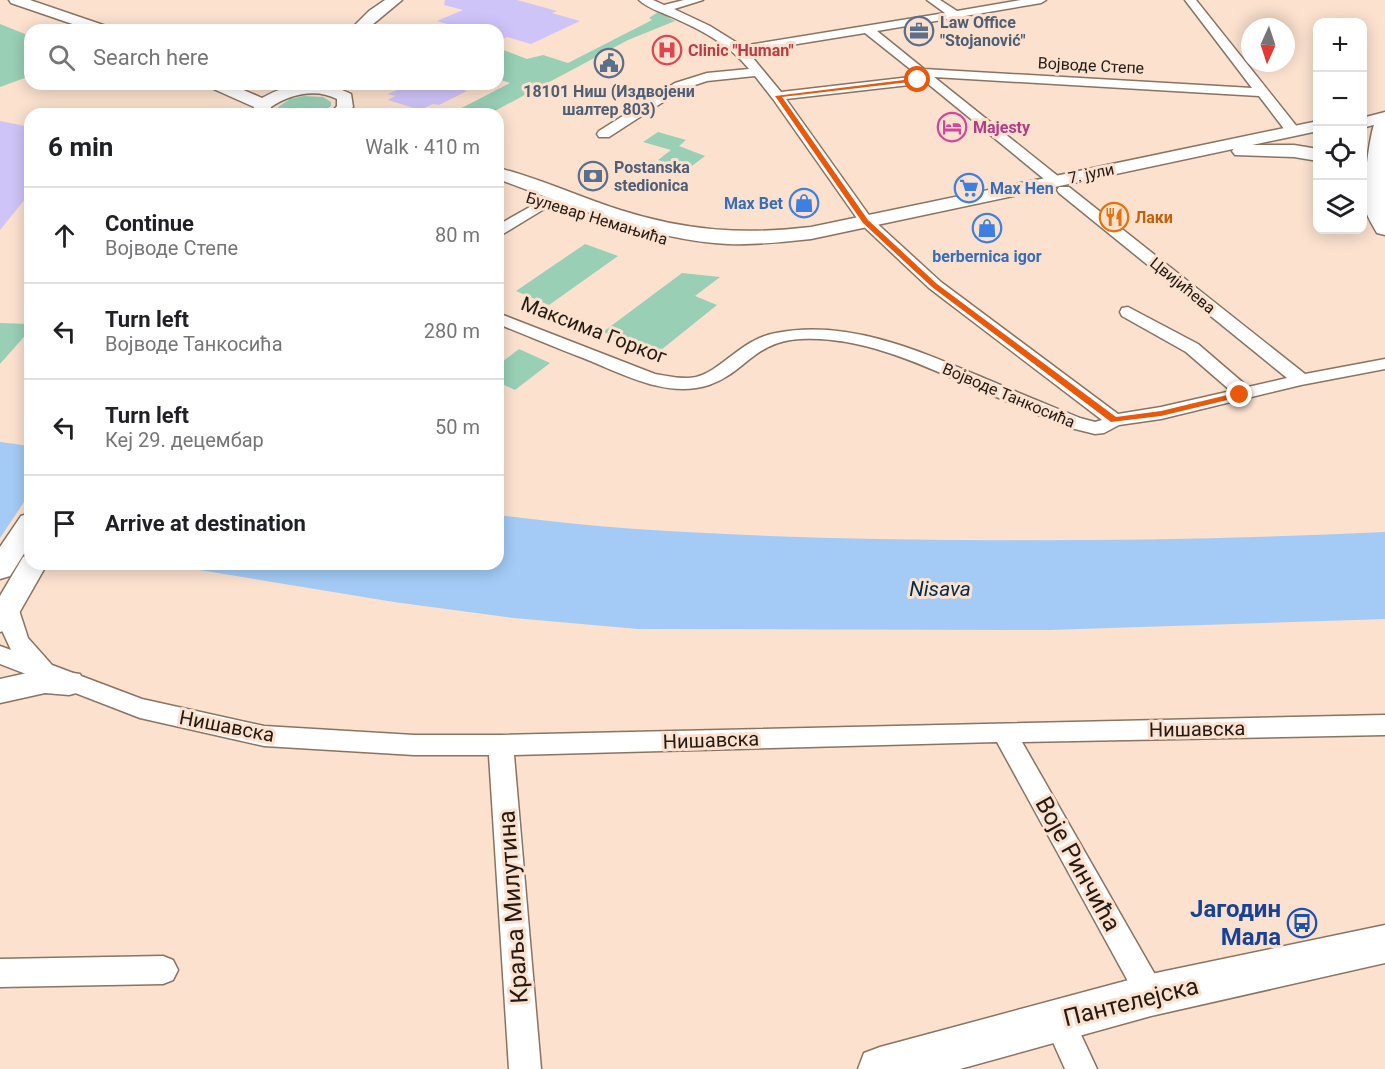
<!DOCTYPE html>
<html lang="en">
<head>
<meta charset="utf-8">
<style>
  body { margin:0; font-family:Roboto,sans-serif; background:#f6f6f6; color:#202124 }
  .controls { position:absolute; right:18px; top:18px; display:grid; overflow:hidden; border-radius:12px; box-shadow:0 3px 15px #0003 }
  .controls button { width:54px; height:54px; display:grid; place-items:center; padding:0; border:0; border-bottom:2px solid #e0e0e0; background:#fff; color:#202124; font:30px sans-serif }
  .compass { position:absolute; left:1241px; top:18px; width:54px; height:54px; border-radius:50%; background:#fff; box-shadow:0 3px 15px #0003; rotate:183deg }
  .stop { position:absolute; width:18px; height:18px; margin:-14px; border:4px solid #ea580c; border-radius:50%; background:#fff }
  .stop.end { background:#ea580c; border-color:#fff; box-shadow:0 2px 6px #0008 }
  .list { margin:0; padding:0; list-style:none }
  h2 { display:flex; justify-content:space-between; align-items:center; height:78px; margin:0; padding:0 24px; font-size:26px }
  h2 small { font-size:20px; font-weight:400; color:#757577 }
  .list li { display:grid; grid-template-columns:39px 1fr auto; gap:18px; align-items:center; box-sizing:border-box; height:96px; padding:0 24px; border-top:2px solid #e0e0e0 }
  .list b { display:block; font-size:22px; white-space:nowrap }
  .list p { margin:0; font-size:20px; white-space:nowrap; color:#757577 }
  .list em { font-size:20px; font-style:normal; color:#757577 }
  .icon { flex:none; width:33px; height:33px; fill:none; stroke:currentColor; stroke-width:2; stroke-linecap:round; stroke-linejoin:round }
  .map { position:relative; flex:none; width:1385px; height:1069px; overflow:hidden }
  .search { position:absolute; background:#fff; box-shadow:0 3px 15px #0003; left:24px; top:24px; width:480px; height:66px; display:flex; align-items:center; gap:15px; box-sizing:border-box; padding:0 21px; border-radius:18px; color:#757577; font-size:22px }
  .panel { position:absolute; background:#fff; box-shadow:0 3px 15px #0003; left:24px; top:108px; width:480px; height:462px; border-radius:18px }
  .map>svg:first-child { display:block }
  .green { fill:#98cfb5 }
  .water { fill:#a3cbf5 }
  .pier { fill:#fbe1ce }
  .building { fill:#cfc4f8 }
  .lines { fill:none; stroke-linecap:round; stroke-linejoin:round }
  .minor-casing { stroke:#8a7362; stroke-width:3 }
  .tertiary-casing { stroke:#8a7362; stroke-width:3 }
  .secondary-casing { stroke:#8a7362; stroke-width:3 }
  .minor { fill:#fff; fill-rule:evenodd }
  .tertiary { fill:#fff; fill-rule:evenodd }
  .secondary { fill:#fff; fill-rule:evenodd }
  .route { fill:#ea580c }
  .labels { text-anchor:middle; stroke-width:6; stroke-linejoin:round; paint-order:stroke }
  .far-service-label { font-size:16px; font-weight:bold; fill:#4e5e75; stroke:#fbe1ce; text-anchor:start }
  .far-health-label { font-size:16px; font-weight:bold; fill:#be3a42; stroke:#fbe1ce; text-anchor:start }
  .far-street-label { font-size:16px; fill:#231a13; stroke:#fbe1ce }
  .far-hotel-label { font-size:16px; font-weight:bold; fill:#b23c85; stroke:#fbe1ce; text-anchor:start }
  .far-shop-label { font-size:16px; font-weight:bold; fill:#366cbe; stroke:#fbe1ce; text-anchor:start }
  .far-food-label { font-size:16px; font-weight:bold; fill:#c56008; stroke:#fbe1ce; text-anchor:start }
  .street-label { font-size:20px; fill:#231a13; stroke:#fbe1ce }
  .water-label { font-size:21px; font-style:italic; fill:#002b51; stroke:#fbe1ce }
  .near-street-label { font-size:24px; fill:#231a13; stroke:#fbe1ce }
  .near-transit-label { font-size:24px; font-weight:bold; fill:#164399; stroke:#fbe1ce; text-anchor:end }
</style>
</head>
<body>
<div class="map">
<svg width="1385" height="1069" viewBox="0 0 1385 1069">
  <rect width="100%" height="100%" fill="#fbe1ce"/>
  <g class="green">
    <polygon points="658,12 675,21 628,40 489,114 450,114 510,83 498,79 498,48 527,59 543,55 568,63 652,20 649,18"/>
    <polygon points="0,24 30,36 30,76 0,87"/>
    <polygon points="304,96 323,97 331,102 331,106 319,114 279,113 278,107 290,99"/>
    <polygon points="658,132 686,140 679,146 705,156 688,169 658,160 671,150 643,142"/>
    <polygon points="585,244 618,256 549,305 516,291"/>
    <polygon points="682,273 720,277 695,296 717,305 656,354 603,332"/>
    <polygon points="0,323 30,324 30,330 0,364"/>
    <polygon points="519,349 550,363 515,390 498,382 498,365"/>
  </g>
  <g class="water">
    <polygon points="0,442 30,446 30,542 0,537"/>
    <path d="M498 515C624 532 751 536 878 539 1047 542 1216 540 1385 532V619L1049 630 638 629 514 618 394 602 163 564H498Z"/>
  </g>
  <polygon class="pier" points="30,493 30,545 0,540 0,538"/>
  <g class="building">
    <polygon points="445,0 517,0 557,11 552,13 580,21 531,44 507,37 498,41 498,30 467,30 437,21 463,10 444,5"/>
    <polygon points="409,84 445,84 467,91 439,105 433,104 420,110 388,100 395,96 388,94"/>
    <polygon points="0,121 30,127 30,193 0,230"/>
  </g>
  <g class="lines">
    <g class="minor-casing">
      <g id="minor">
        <path d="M639 0H653L664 5 684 0H703L674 9 710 26 742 46 945 13 927 0H940L957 11 1021 0H1046L1041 3 877 31 924 69 1252 88 1185 0H1196L1298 128 1300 131 1298 134H1288L1259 96 934 77 1059 177 1061 180 1054 184 1049 183 927 83 786 99 871 218 941 282 1118 414 1161 407 1231 391 1186 352 1122 316 1120 312 1122 308 1128 307 1198 344 1248 387 1287 378 1059 193 1057 190 1059 187H1069L1305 374 1385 359V369L1301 385 1161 419 1119 425 1104 433 1095 434 1067 427C1037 414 1006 401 975 388 921 364 861 336 801 339 754 341 745 373 709 385 666 399 621 373 583 358 554 347 526 335 498 324V313L655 374C668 376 683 380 696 377 723 370 741 339 776 333 849 318 925 353 991 381 1021 394 1051 406 1080 418L1095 422 1102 420 929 288 861 224 773 99 755 76 707 81 683 89 609 137H599L597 134 599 131 675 83 707 73 749 69C729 44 701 30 672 17 661 12 647 8 639 0ZM865 33 919 76 781 92 748 52Z"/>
        <polygon points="544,199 551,203 549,206 498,237 498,225"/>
        <polygon points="8,599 16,601 28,638 52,665 142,699 264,726 414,735 501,735 1385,715 1385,735 1022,742 1161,985 1166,995 1161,1005 1151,1010 1141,1005 997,742 514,755 541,1069 509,1069 489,755 414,755 264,746 140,718 0,664 0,646 11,650 0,626 0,601"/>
        <polygon points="163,956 173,960 178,970 173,980 163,984 0,987 0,959"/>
        <polygon points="1058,1005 1069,1009 1097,1069 1065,1069 1043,1020 1047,1009"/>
      </g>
    </g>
    <g class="tertiary-casing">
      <g id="tertiary">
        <polygon points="9,0 30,0 109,27 111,30 90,30 11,3"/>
        <polygon points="385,0 402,0 366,30 350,30 369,11"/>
        <path d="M207 84H230L262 98C289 82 323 79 351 94L353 107 347 114H330L337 106V99C316 88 290 94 271 107L269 114H253L254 107 209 87Z"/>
        <polygon points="1385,112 1385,122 1362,128 1362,118"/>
        <path d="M1318 121V131L811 239C783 242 756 245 728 244 649 240 572 206 498 179V168C539 178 579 197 620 210 686 231 743 235 811 227Z"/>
        <polygon points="30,513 30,544 10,576 0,579 0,547 21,516"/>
        <polygon points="30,555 30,564 47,564 10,629 0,632 0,596 23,557"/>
        <polygon points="45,669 80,674 84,683 80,692 69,695 45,693 0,703 0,679"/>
      </g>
    </g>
    <g class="secondary-casing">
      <g id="secondary">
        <path d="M1385 113V235L1377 233C1373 226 1366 215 1365 207 1363 191 1369 128 1378 115Z"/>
        <polygon points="1242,145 1294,145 1318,149 1318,161 1294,157 1235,155 1232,151 1235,147"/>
        <polygon points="1385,925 1385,963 1151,1016 960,1069 858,1069 864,1053 880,1047 1151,974"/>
      </g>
    </g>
    <use href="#minor" class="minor"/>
    <use href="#tertiary" class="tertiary"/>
    <use href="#secondary" class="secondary"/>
  </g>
  <polygon class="route" points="920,78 918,81 782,97 868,220 937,284 1116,417 1161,411 1240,392 1245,395 1244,396 1161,416 1111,422 932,287 863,223 775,96"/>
  <defs>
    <g id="office-ring" transform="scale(1.5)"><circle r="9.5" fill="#fbe1ce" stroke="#5c6f8a" stroke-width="1.5"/><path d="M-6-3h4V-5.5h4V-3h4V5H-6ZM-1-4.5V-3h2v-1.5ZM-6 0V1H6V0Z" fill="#5c6f8a"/></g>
    <g id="hospital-ring" transform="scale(1.5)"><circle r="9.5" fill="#fbe1ce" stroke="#e0444e" stroke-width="1.5"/><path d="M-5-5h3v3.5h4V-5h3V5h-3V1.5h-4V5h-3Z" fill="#e0444e"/></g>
    <g id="civic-ring" transform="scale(1.5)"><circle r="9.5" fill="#fbe1ce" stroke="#5c6f8a" stroke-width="1.5"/><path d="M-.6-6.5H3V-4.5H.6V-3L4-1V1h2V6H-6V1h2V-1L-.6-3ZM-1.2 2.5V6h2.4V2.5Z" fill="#5c6f8a"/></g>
    <g id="hotel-ring" transform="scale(1.5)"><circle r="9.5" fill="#fbe1ce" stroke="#d1479c" stroke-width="1.5"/><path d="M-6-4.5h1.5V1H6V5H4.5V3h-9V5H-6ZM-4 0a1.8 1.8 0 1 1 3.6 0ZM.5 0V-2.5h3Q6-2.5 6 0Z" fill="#d1479c"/></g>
    <g id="bank-ring" transform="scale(1.5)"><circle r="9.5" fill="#fbe1ce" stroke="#5c6f8a" stroke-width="1.5"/><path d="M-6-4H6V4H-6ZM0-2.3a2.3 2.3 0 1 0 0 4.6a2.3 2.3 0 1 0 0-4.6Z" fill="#5c6f8a"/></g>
    <g id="supermarket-ring" transform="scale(1.5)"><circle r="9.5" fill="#fbe1ce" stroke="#3f7fe0" stroke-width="1.5"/><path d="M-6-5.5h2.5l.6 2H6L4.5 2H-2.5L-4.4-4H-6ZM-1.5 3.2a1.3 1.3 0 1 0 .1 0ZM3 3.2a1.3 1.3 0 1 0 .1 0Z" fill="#3f7fe0"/></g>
    <g id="shop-ring" transform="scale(1.5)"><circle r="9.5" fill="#fbe1ce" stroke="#3f7fe0" stroke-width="1.5"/><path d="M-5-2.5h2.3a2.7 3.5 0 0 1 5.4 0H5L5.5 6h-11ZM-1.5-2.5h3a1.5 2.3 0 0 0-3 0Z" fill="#3f7fe0"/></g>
    <g id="restaurant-ring" transform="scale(1.5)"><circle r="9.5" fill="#fbe1ce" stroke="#e8710a" stroke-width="1.5"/><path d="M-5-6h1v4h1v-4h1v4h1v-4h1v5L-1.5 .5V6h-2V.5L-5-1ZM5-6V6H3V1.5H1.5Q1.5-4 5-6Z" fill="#e8710a"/></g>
    <g id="bus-ring" transform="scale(1.5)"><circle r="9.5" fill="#fbe1ce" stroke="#1a4fb4" stroke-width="1.5"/><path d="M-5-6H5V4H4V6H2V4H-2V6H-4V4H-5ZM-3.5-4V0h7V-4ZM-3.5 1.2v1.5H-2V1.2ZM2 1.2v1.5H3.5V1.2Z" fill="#1a4fb4"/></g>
  </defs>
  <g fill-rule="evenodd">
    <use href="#office-ring" x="919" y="31"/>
    <use href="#hospital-ring" x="667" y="50"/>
    <use href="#civic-ring" x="609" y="63"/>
    <use href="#hotel-ring" x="952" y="127"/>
    <use href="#bank-ring" x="593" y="176"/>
    <use href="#supermarket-ring" x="969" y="188"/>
    <use href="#shop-ring" x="804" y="203"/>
    <use href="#restaurant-ring" x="1114" y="217"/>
    <use href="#shop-ring" x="987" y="228"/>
    <use href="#bus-ring" x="1302" y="923"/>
  </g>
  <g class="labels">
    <g class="far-service-label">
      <text x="940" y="28">Law Office<tspan x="940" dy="18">"Stojanović"</tspan></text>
      <text x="609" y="97" text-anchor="middle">18101 Ниш (Издвојени<tspan x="609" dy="18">шалтер 803)</tspan></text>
      <text x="614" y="173">Postanska<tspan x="614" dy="18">stedionica</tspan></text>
    </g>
    <g class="far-health-label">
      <text x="688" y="56">Clinic "Human"</text>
    </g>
    <g class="far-street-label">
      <text transform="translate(1091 65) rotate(3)" y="6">Војводе Степе</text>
      <text transform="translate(1091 173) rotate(-12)" y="6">7. јули</text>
      <text transform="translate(597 218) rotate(17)" y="6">Булевар Немањића</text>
      <text transform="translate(1183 285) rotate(39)" y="6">Цвијићева</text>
      <text transform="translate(1009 395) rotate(23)" y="6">Војводе Танкосића</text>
    </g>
    <g class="far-hotel-label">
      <text x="973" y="133">Majesty</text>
    </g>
    <g class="far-shop-label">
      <text x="990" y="194">Max Hen</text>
      <text x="783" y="209" text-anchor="end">Max Bet</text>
      <text x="987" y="262" text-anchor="middle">berbernica igor</text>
    </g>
    <g class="far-food-label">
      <text x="1135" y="223">Лаки</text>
    </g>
    <g class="street-label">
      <text transform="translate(594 330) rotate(21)" y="7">Максима Горког</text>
      <text transform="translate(227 726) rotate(11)" y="7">Нишавска</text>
      <text transform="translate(1197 729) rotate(-1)" y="7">Нишавска</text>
      <text transform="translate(711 740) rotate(-2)" y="7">Нишавска</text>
    </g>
    <g class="water-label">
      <text x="940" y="596">Nisava</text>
    </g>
    <g class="near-street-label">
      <text transform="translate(1078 864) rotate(61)" y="8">Воје Ринчића</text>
      <text transform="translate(513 907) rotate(-94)" y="8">Краља Милутина</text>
      <text transform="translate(1131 1002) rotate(-14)" y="8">Пантелејска</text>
    </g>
    <g class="near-transit-label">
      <text x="1281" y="917">Јагодин<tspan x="1281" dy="28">Мала</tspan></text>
    </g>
  </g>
</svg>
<div class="controls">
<button>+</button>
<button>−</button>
<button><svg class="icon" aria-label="locate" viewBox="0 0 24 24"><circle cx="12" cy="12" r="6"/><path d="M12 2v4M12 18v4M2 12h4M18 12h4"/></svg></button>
<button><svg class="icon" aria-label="layers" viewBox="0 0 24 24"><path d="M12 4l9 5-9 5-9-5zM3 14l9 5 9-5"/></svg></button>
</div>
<svg class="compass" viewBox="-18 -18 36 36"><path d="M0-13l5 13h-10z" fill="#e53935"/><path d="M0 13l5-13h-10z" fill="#757577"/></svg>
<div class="stop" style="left:918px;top:80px"></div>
<div class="stop end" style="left:1240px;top:395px"></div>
<div class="search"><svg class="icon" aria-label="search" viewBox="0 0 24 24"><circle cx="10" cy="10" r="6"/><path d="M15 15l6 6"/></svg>Search here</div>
<section class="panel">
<h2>6 min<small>Walk · 410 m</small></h2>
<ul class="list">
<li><svg class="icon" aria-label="ahead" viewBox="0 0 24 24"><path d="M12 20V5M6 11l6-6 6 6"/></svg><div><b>Continue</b><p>Војводе Степе</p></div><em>80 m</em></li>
<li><svg class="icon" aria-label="left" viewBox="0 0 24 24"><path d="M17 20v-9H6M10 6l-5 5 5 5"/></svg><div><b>Turn left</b><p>Војводе Танкосића</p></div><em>280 m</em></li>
<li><svg class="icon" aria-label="left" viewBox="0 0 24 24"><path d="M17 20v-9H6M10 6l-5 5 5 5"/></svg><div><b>Turn left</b><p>Кеј 29. децембар</p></div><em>50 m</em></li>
<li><svg class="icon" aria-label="arrive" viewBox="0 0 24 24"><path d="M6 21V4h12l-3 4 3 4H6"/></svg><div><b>Arrive at destination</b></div></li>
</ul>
</section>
</div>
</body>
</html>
